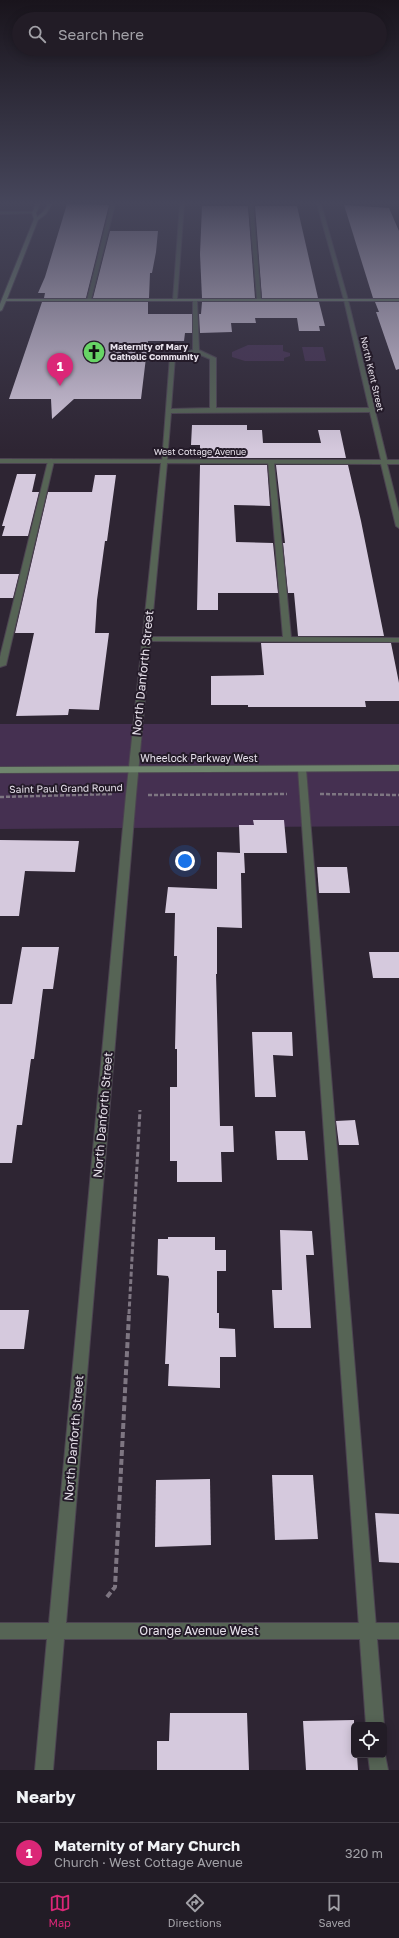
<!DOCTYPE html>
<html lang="en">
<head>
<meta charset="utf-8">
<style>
  body { margin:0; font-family:"Golos Text",sans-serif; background:#2a252e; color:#f1f3f6 }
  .controls { position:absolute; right:12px; bottom:12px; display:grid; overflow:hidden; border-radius:6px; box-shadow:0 2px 10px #0003 }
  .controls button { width:36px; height:36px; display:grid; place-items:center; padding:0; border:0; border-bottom:1px solid #3f3a43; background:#221c26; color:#f1f3f6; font:20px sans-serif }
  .you { position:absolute; left:185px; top:861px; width:14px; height:14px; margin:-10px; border:3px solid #fff; border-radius:50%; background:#1a73e8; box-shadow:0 0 0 6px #1a73e833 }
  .badge { display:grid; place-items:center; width:26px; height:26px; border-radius:50%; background:#db2777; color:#fff; font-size:13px; font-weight:700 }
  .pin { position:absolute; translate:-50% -33px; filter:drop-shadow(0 1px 2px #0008) }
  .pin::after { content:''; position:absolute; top:21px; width:14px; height:12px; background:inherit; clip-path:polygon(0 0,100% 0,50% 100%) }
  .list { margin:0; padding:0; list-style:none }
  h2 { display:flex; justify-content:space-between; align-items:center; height:52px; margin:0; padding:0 16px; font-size:17px }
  h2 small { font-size:13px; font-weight:400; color:#a2a1a7 }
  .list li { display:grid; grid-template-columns:26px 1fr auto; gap:12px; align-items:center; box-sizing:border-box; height:60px; padding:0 16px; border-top:1px solid #3f3a43 }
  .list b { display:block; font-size:15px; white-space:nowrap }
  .list p { margin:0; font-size:13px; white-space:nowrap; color:#a2a1a7 }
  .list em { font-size:13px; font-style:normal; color:#a2a1a7 }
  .icon { flex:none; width:22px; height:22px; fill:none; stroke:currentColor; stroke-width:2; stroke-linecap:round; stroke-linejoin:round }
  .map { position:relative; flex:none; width:399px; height:1770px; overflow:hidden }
  .search { position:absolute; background:#221c26; box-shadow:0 2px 10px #0003; left:12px; right:12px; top:12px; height:44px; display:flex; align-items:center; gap:10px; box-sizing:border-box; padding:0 14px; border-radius:22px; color:#a2a1a7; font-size:15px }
  .sheet { height:112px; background:#221c26 }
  nav { display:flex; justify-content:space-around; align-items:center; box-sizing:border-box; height:56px; border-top:1px solid #3f3a43; background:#221c26; font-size:11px; color:#a2a1a7 }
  nav a { display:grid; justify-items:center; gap:2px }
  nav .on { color:#db2777 }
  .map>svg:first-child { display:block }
  .green { fill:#453051 }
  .building { fill:#d5c9dd }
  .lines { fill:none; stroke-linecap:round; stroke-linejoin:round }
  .lane-casing { stroke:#4c4351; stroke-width:2 }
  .street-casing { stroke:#4c4351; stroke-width:2 }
  .secondary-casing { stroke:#4c4351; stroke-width:2 }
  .path-far2 { stroke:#7e7682; stroke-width:2.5; stroke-dasharray:4 2; stroke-linecap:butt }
  .path-far1 { stroke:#7e7682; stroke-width:3; stroke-dasharray:5 2.5; stroke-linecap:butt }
  .path { stroke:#7e7682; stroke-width:4; stroke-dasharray:6 3; stroke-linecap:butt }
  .lane { fill:#566455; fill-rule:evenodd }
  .street { fill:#566455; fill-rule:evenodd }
  .secondary { fill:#6f856d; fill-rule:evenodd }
  .labels { text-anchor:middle; stroke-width:4; stroke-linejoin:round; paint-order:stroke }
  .far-poi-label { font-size:9px; font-weight:bold; fill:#e8e2ec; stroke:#241b29; text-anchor:start }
  .far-street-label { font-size:9px; fill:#e8e2ec; stroke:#241b29 }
  .street-label { font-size:10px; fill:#e8e2ec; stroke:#241b29 }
  .near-street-label { font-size:12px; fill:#e8e2ec; stroke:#241b29 }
</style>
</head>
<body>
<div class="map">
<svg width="399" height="1770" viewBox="0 0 399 1770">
  <rect width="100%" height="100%" fill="#2e2533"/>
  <g class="green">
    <polygon points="248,345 283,345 283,351 290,353 290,356 284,358 284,361 245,361 232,357 232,352"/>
    <polygon points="302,347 323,347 326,361 305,361"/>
    <polygon points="0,724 399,724 399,826 0,829"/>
  </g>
  <g class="building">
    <polygon points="67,204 109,205 86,298 44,298 45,293 38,293 45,277"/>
    <polygon points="344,205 389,208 399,231 399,298 373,298"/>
    <polygon points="202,206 248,206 255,298 202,298 200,254"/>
    <polygon points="255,206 297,206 318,298 262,298"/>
    <polygon points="110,231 158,231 156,252 152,273 150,273 149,298 93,298"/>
    <polygon points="42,302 148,302 148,314 192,314 192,333 185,333 184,341 148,341 141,399 74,399 52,419 51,399 9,399"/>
    <polygon points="202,302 319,302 325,326 319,326 320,331 299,331 297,318 255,318 256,323 231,323 232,332 200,333 199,314 201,314"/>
    <polygon points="375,302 399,302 399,369 396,370 376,312 379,312"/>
    <polygon points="192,425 247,425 247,430 262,430 263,443 321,443 318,430 340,430 346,458 200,458 200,445 191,445"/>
    <polygon points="200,465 267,465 270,506 234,505 236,542 273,543 278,593 218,593 218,610 197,610"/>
    <polygon points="276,465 348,465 361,521 384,636 298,636 294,593 288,593 283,543 285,543"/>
    <polygon points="17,474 36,474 32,492 39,492 28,536 2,536 5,526 2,526"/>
    <polygon points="95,475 116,475 107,541 105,541 97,600 95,633 109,633 99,710 69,709 68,715 16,716 34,633 15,633 48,492 92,492"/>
    <polygon points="0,574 19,574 13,598 0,598"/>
    <polygon points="261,643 391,643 399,683 399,701 365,701 366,707 248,707 248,705 211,705 211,676 264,675"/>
    <polygon points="253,820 284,820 287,853 244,853 245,873 241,873 242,928 217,927 217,974 216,974 220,1126 233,1126 234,1152 221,1152 222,1182 177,1182 177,1161 170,1161 170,1087 177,1087 177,1049 175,1049 177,956 174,956 175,913 165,913 168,887 217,889 217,852 240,853 239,825 254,825"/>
    <polygon points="0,840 79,841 75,872 25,871 19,916 0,916"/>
    <polygon points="317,867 347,867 350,893 319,893"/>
    <polygon points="22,947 59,947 53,989 43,989 34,1059 31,1059 22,1125 17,1125 12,1163 0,1163 0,1004 12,1004"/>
    <polygon points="369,952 399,952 399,978 373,978"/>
    <polygon points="252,1032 292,1032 293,1056 273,1055 276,1097 255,1097"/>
    <polygon points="355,1120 359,1145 339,1145 336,1121"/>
    <polygon points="275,1131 305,1131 308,1160 277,1160"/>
    <polygon points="280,1230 312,1231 314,1255 306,1255 311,1328 274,1328 272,1290 282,1290"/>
    <polygon points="168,1237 215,1237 215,1250 226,1250 226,1271 217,1271 217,1313 219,1313 219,1328 235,1329 236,1357 220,1357 220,1388 168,1386 169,1364 165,1364 169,1279 168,1276 157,1275 158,1239 168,1239"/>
    <polygon points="0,1310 29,1310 24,1349 0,1349"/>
    <polygon points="272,1475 313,1475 318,1539 275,1540"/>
    <polygon points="210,1479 211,1545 155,1547 156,1480"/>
    <polygon points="375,1513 399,1514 399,1563 379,1562"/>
    <polygon points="170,1713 247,1713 249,1770 157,1770 157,1741 169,1741"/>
    <polygon points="354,1720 354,1755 357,1755 358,1770 306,1770 303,1721"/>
  </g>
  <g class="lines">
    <g class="lane-casing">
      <g id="lane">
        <polygon points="111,204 115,204 91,300 89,301 87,300"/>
        <polygon points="249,204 253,204 261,300 259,301 257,300"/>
        <path d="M195 299 197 300 199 350 216 358V408H371L374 410 371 412 171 413 167 461 162 462 170 356 193 350V300ZM196 353 210 359V408L171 409 175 357Z"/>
        <polygon points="51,459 54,461 6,665 0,667 0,657 48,461"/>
        <polygon points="271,460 274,462 291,637 399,638 399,642 144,641 143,639 147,637 283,637 268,462"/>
        <polygon points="302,766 306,769 384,1725 366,1725 298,769"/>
        <polygon points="384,1750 388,1770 370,1770 368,1755 384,1755"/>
      </g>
    </g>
    <g class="street-casing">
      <g id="street">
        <polygon points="180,204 184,204 177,300 175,301 173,300"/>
        <polygon points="317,204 321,204 348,300 387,460 399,460 399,464 387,464 399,512 399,528 396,526 381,464 167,463 136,795 66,1623 399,1623 399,1639 64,1639 53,1770 35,1770 47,1639 0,1639 0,1623 49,1623 126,795 161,463 0,463 0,459 381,460 344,300"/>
        <polygon points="0,212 34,212 36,213 0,214"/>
      </g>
    </g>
    <g class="secondary-casing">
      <g id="secondary">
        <polygon points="36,204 40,204 36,213 37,217 43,212 48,204 52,204 46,214 38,220 7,299 399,299 399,301 6,301 2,310 0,311 0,304 34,219 32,213"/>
        <polygon points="399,765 399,771 0,773 0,767"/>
      </g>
    </g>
    <g class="path-far2">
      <polyline points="320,794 399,795"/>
      <polyline points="148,795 287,794"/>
      <polyline points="0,797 113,794"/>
    </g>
    <polyline class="path-far1" points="129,1314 140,1110"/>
    <polyline class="path" points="107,1597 115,1587 129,1313"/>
    <use href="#lane" class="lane"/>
    <use href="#street" class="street"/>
    <use href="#secondary" class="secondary"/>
  </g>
  <linearGradient id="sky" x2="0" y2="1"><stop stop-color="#19141c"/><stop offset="0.45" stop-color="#46465b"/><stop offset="1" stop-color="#46465b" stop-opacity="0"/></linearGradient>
  <rect width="399" height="451" fill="url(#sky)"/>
  <defs>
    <g id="church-disc" transform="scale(1.15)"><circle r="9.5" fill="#67d465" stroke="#241b29"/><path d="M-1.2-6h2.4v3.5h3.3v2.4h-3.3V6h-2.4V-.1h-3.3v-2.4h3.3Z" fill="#111"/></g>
  </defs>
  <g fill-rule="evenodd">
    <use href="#church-disc" x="94" y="352"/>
  </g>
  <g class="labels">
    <g class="far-poi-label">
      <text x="110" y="350">Maternity of Mary<tspan x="110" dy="10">Catholic Community</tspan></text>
    </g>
    <g class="far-street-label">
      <text transform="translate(372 374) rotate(77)" y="3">North Kent Street</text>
      <text x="200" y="455">West Cottage Avenue</text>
    </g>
    <g class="street-label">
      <text x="199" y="762">Wheelock Parkway West</text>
      <text transform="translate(66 788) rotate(-1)" y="4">Saint Paul Grand Round</text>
    </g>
    <g class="near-street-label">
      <text transform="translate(143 673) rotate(-84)" y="4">North Danforth Street</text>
      <text transform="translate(103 1115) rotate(-85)" y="4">North Danforth Street</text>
      <text transform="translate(74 1438) rotate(-85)" y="4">North Danforth Street</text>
      <text x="199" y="1635">Orange Avenue West</text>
    </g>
  </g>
</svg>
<div class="controls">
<button><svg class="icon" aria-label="locate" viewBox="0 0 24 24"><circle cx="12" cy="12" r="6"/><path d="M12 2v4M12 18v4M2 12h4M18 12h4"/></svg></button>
</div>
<div class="you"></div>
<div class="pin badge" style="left:60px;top:386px">1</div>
<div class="search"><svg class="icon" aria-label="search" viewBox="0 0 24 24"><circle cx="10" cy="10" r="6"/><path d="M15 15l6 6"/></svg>Search here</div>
</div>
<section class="sheet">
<h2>Nearby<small></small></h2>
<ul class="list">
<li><span class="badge">1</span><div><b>Maternity of Mary Church</b><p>Church · West Cottage Avenue</p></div><em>320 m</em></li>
</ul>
</section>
<nav>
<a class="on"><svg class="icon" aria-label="map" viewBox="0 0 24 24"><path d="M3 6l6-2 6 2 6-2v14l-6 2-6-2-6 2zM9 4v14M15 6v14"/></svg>Map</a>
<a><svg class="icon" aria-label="directions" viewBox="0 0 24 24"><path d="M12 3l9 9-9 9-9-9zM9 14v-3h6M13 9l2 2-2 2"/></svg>Directions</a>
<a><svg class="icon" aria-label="saved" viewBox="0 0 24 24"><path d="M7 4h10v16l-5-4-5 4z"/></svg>Saved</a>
</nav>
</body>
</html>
